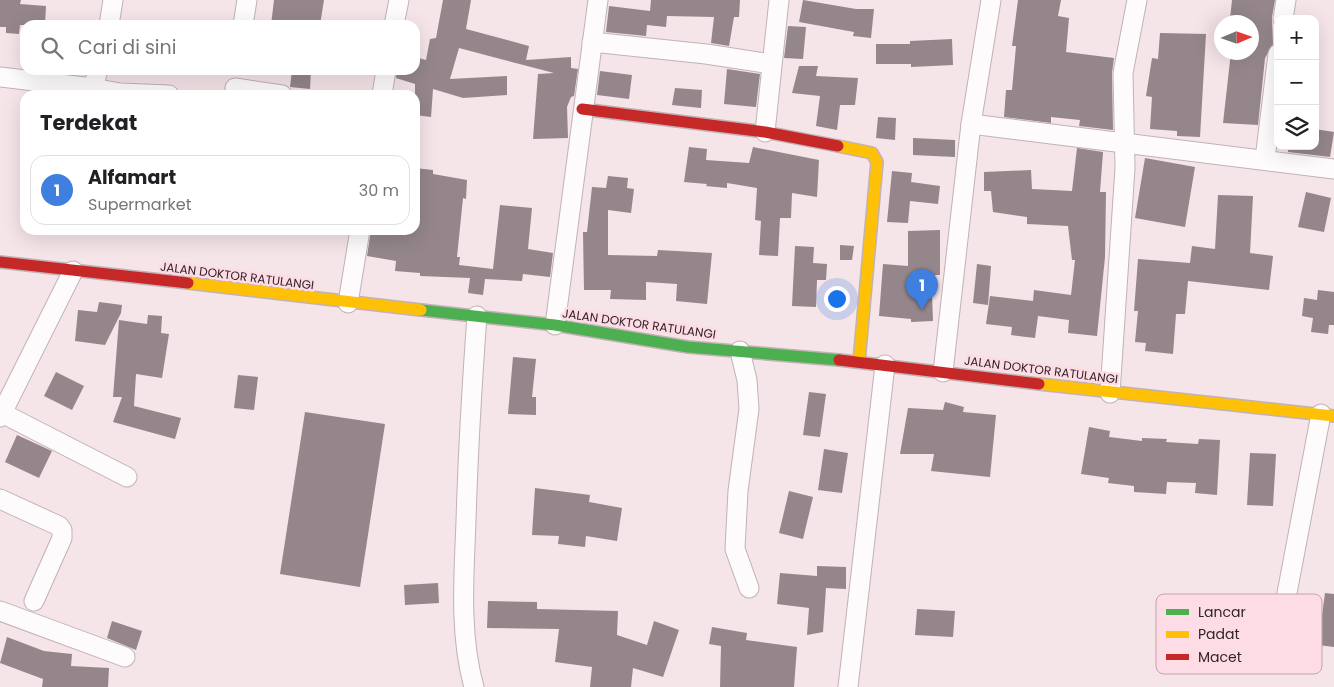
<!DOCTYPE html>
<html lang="id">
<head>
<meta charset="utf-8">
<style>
  body { margin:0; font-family:Poppins,sans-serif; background:#f2f2f2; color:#202124 }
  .controls { position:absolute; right:15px; top:15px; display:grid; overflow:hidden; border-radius:10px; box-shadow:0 5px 20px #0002 }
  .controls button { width:45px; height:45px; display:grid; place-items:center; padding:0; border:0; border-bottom:1px solid #e0e0e0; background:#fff; color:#202124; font:25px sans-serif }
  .compass { position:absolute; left:1214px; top:15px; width:45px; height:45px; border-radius:50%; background:#fff; box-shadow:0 5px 20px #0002; rotate:88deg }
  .you { position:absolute; left:836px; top:298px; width:18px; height:18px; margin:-12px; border:4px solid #fff; border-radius:50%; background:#1a73e8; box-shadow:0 0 0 8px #1a73e833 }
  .badge { display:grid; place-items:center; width:32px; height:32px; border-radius:50%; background:#1a73e8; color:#fff; font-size:16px; font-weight:700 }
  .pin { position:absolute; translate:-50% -41px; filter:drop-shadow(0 1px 2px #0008) }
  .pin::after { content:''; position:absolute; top:26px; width:18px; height:15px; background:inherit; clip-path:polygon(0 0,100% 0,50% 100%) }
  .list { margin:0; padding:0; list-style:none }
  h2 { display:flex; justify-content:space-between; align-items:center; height:65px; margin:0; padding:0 20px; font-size:21px }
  h2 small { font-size:16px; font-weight:400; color:#757577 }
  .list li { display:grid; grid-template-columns:32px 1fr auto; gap:15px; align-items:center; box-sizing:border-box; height:70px; margin:0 10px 10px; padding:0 10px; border:1px solid #e0e0e0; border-radius:15px }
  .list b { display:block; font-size:19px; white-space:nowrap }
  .list p { margin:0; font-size:16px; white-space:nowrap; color:#757577 }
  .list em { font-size:16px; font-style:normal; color:#757577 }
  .icon { flex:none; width:28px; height:28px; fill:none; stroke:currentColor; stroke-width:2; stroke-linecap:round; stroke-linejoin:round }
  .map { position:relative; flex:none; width:1334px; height:687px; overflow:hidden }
  .search { position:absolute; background:#fff; box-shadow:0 5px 20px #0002; left:20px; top:20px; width:400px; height:55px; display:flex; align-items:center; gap:12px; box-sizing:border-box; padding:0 18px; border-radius:15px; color:#757577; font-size:19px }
  .panel { position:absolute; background:#fff; box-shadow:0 5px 20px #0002; left:20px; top:90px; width:400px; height:145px; border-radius:15px }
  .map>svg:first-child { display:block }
  .building { fill:#94868a }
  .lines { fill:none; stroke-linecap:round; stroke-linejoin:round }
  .street-casing { stroke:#c1b2b6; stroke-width:21 }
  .fast-casing { stroke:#c1b2b6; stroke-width:14 }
  .slow-casing { stroke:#c1b2b6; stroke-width:14 }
  .jam-casing { stroke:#c1b2b6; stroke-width:14 }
  .street { stroke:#fefbfc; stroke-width:19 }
  .fast { stroke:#4caf50; stroke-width:11 }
  .slow { stroke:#ffc107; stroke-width:11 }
  .jam { stroke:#c62828; stroke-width:11 }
  .labels { text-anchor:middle; stroke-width:5; stroke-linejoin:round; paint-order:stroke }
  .street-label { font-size:12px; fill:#322327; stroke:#fddce5 }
  .key { fill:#fddce5; stroke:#c0a4ac; stroke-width:1 }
  .key-label { font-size:14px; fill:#322327 }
</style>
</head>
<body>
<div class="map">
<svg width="1334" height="687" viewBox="0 0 1334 687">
  <rect width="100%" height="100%" fill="#f5e4e8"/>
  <g class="building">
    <polygon points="0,0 21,0 20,4 46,6 45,25 20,25 19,34 6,33 6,27 0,27"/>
    <polygon points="274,0 324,0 320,25 271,25"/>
    <polygon points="443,0 471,0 466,29 529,46 526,60 571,57 571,68 578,69 574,96 571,97 567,107 568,138 533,139 538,74 554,73 459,48 450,79 507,76 507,95 463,98 433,89 431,117 415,115 415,84 396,78 397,70 415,70 415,57 426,60 430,39 436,38"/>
    <polygon points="651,0 740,0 739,17 734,17 729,46 711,43 714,17 667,16 666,27 647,25 646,36 606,32 609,6 650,11"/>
    <polygon points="803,0 856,9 874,9 871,38 853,36 854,32 799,22"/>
    <polygon points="1018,0 1061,0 1058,16 1069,18 1066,52 1114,58 1112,73 1113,130 1079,126 1080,120 1051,117 1051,123 1004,117 1006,90 1012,90 1016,46 1012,46"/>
    <polygon points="1232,0 1275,0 1272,17 1273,44 1265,58 1258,125 1223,123 1231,52 1252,52 1252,21 1230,19"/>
    <polygon points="788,26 806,27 803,59 784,58"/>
    <polygon points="1160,33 1206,34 1200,137 1177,136 1177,131 1150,129 1152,97 1146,96 1152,58 1158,59"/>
    <polygon points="952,39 953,65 911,67 911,64 876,64 876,44 910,44 910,41"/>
    <polygon points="799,66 818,66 816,76 858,78 855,105 840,105 837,130 816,126 820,96 792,93"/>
    <polygon points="727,69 760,74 756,107 724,104"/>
    <polygon points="292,70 311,70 310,89 290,87"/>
    <polygon points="600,71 632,75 629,99 597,95"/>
    <polygon points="675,88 702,90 701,108 672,105"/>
    <polygon points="878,117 896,118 895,140 876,138"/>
    <polygon points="1315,129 1334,132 1330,157 1288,152 1288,146 1315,146"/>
    <polygon points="913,138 955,140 955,157 913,155"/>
    <polygon points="689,147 707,149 706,160 749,163 753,147 819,160 817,197 792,193 791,218 780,218 778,256 759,255 761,221 755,220 757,188 727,183 727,188 706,186 707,184 684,182"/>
    <polygon points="1077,148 1103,152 1100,192 1106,192 1105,257 1097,336 1068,333 1069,320 1038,316 1035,338 1011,335 1012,327 986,324 990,296 1033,301 1034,290 1071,295 1075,260 1072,260 1068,226 1027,224 1027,217 993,212 991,191 984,191 984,172 1031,170 1032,189 1072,191"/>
    <polygon points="1145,158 1195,167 1185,227 1135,218"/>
    <polygon points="415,168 433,170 433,174 467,180 466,199 463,198 457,257 460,257 459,265 493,269 500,205 532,208 528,249 553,253 550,277 523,274 522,281 485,279 483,295 468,293 470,278 420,276 420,273 395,271 396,261 367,256 371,230 415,230"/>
    <polygon points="892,171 912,173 911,182 940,186 938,204 910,201 908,223 887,222"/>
    <polygon points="608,176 628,178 627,188 634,189 631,213 608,210 608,255 657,256 658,250 712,253 707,304 676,301 677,284 646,282 646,300 610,299 611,290 584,290 583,232 587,232 592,187 606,188"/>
    <polygon points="1306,192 1331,198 1324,232 1298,227"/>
    <polygon points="1218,195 1253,196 1250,253 1273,256 1269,290 1188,281 1185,314 1176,314 1173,354 1145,351 1146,343 1135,342 1138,311 1134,311 1138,259 1190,263 1192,246 1215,249"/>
    <polygon points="940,230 940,275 935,275 935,295 932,295 933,321 911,322 911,319 879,316 883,264 908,266 908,231"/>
    <polygon points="840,245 854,246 852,260 840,260"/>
    <polygon points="795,246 814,247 813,263 827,264 826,280 817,280 816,307 792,306"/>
    <polygon points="977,264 991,266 988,305 973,303"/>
    <polygon points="1318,290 1334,292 1334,325 1329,325 1328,334 1311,332 1313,318 1302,316 1304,298 1317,300"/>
    <polygon points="99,302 122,305 121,313 105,345 75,341 78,310 97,312"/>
    <polygon points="148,315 162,316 161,333 169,334 162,378 136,374 134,406 181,418 175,439 113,422 122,397 113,397 119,320 147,324"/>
    <polygon points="513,357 536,359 532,397 536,397 536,415 508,414"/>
    <polygon points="56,372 84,386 72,410 44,396"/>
    <polygon points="238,375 258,377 254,410 234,408"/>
    <polygon points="809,392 826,394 820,437 803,435"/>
    <polygon points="945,402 964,407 963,412 996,415 990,477 931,471 934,454 900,454 908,408 943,410"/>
    <polygon points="305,412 385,424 360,587 280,574"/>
    <polygon points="1089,427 1110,431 1109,437 1142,441 1142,438 1167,439 1166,442 1198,444 1199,439 1220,440 1217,495 1195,493 1196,483 1167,482 1166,494 1134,492 1134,486 1108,483 1109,478 1081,474"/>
    <polygon points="17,435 52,451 39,478 5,462"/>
    <polygon points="824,449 848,453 842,493 818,490"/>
    <polygon points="1250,453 1276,454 1273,506 1247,505"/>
    <polygon points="535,488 590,495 589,502 622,508 617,541 586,536 585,547 558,544 559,536 532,535"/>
    <polygon points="789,491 813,497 803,539 779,533"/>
    <polygon points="817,566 846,567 846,589 826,588 823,632 807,635 809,608 777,604 780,573 817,576"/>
    <polygon points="438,583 439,603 405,605 404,585"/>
    <polygon points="1325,593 1334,594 1334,647 1318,645"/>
    <polygon points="488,601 537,602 537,609 618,611 617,635 647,645 654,621 679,630 663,677 633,668 631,687 590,687 592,667 555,662 559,629 487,628"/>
    <polygon points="917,609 955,611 953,637 915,635"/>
    <polygon points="112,621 142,631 136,650 107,638"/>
    <polygon points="712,627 747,633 746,640 797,647 794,687 720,687 721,646 709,644"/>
    <polygon points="7,637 44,651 72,654 71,666 109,668 108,687 42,687 43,679 0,663"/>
  </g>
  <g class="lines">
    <g class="street-casing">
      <g id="street">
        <polyline points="1283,19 1286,0"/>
        <polyline points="109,25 113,0"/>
        <polyline points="243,25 247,0"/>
        <polyline points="394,25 399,0"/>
        <polyline points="592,42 706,54 771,64"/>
        <polyline points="0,77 93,88 98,70"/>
        <polyline points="93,88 120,93 169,95"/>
        <polyline points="235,88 282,95"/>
        <polyline points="382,95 386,70"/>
        <polyline points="971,124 1334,169"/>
        <polyline points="765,132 779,0"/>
        <polyline points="1265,159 1278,54"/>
        <polyline points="348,303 360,230"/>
        <polyline points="555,325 598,0"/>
        <polyline points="740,351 747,380 749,409 738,491 735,549 749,588"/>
        <polyline points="943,372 971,124 991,0"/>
        <polyline points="1110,393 1125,168 1123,73 1137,0"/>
        <polyline points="2,413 127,477"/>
        <polyline points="0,417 73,271"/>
        <polyline points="0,499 59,526 62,530 62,538 34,601"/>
        <polyline points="0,611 125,657"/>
        <polyline points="1281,637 1287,593 1321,414"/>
        <path d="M474 687C459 634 464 575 466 521 468 452 472 384 477 316"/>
        <polyline points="848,687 885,365"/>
      </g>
    </g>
    <g class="fast-casing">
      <polyline id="fast" points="421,310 555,325 688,347 839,360"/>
    </g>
    <g class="slow-casing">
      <g id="slow">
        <polyline points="838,146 872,153 877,162 859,362"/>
        <polyline points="188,283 421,310"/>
        <polyline points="1039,384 1334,416"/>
      </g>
    </g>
    <g class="jam-casing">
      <g id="jam">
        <polyline points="582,109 765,132 838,146"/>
        <polyline points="0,262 188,283"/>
        <polyline points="839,360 1039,384"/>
      </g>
    </g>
    <use href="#street" class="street"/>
    <use href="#fast" class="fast"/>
    <use href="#slow" class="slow"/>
    <use href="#jam" class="jam"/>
  </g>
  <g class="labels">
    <g class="street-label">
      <text transform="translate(237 276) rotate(7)" y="4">JALAN DOKTOR RATULANGI</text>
      <text transform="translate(639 324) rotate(8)" y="4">JALAN DOKTOR RATULANGI</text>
      <text transform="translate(1041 370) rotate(7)" y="4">JALAN DOKTOR RATULANGI</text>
    </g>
  </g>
  <rect x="1156" y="594" width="166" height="80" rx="8" class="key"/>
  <rect x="1166" y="609" width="23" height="6" fill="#4caf50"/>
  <rect x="1166" y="631" width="23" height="7" fill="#ffc107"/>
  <rect x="1166" y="654" width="23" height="6" fill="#c62828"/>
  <g class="key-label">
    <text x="1198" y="617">Lancar</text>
    <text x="1198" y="639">Padat</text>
    <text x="1198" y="662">Macet</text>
  </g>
</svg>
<div class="controls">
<button>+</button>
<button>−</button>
<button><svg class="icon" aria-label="layers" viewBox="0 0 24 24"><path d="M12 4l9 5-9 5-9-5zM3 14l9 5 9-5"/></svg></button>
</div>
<svg class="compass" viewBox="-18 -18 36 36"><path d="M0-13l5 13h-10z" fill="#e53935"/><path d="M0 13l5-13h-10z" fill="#757577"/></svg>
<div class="you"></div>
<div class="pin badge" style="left:922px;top:310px;background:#3f7fe0">1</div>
<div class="search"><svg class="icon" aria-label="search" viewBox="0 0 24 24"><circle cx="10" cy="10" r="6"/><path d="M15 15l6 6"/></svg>Cari di sini</div>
<section class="panel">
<h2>Terdekat<small></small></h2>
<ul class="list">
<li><span class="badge" style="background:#3f7fe0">1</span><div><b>Alfamart</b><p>Supermarket</p></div><em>30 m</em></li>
</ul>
</section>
</div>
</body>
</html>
